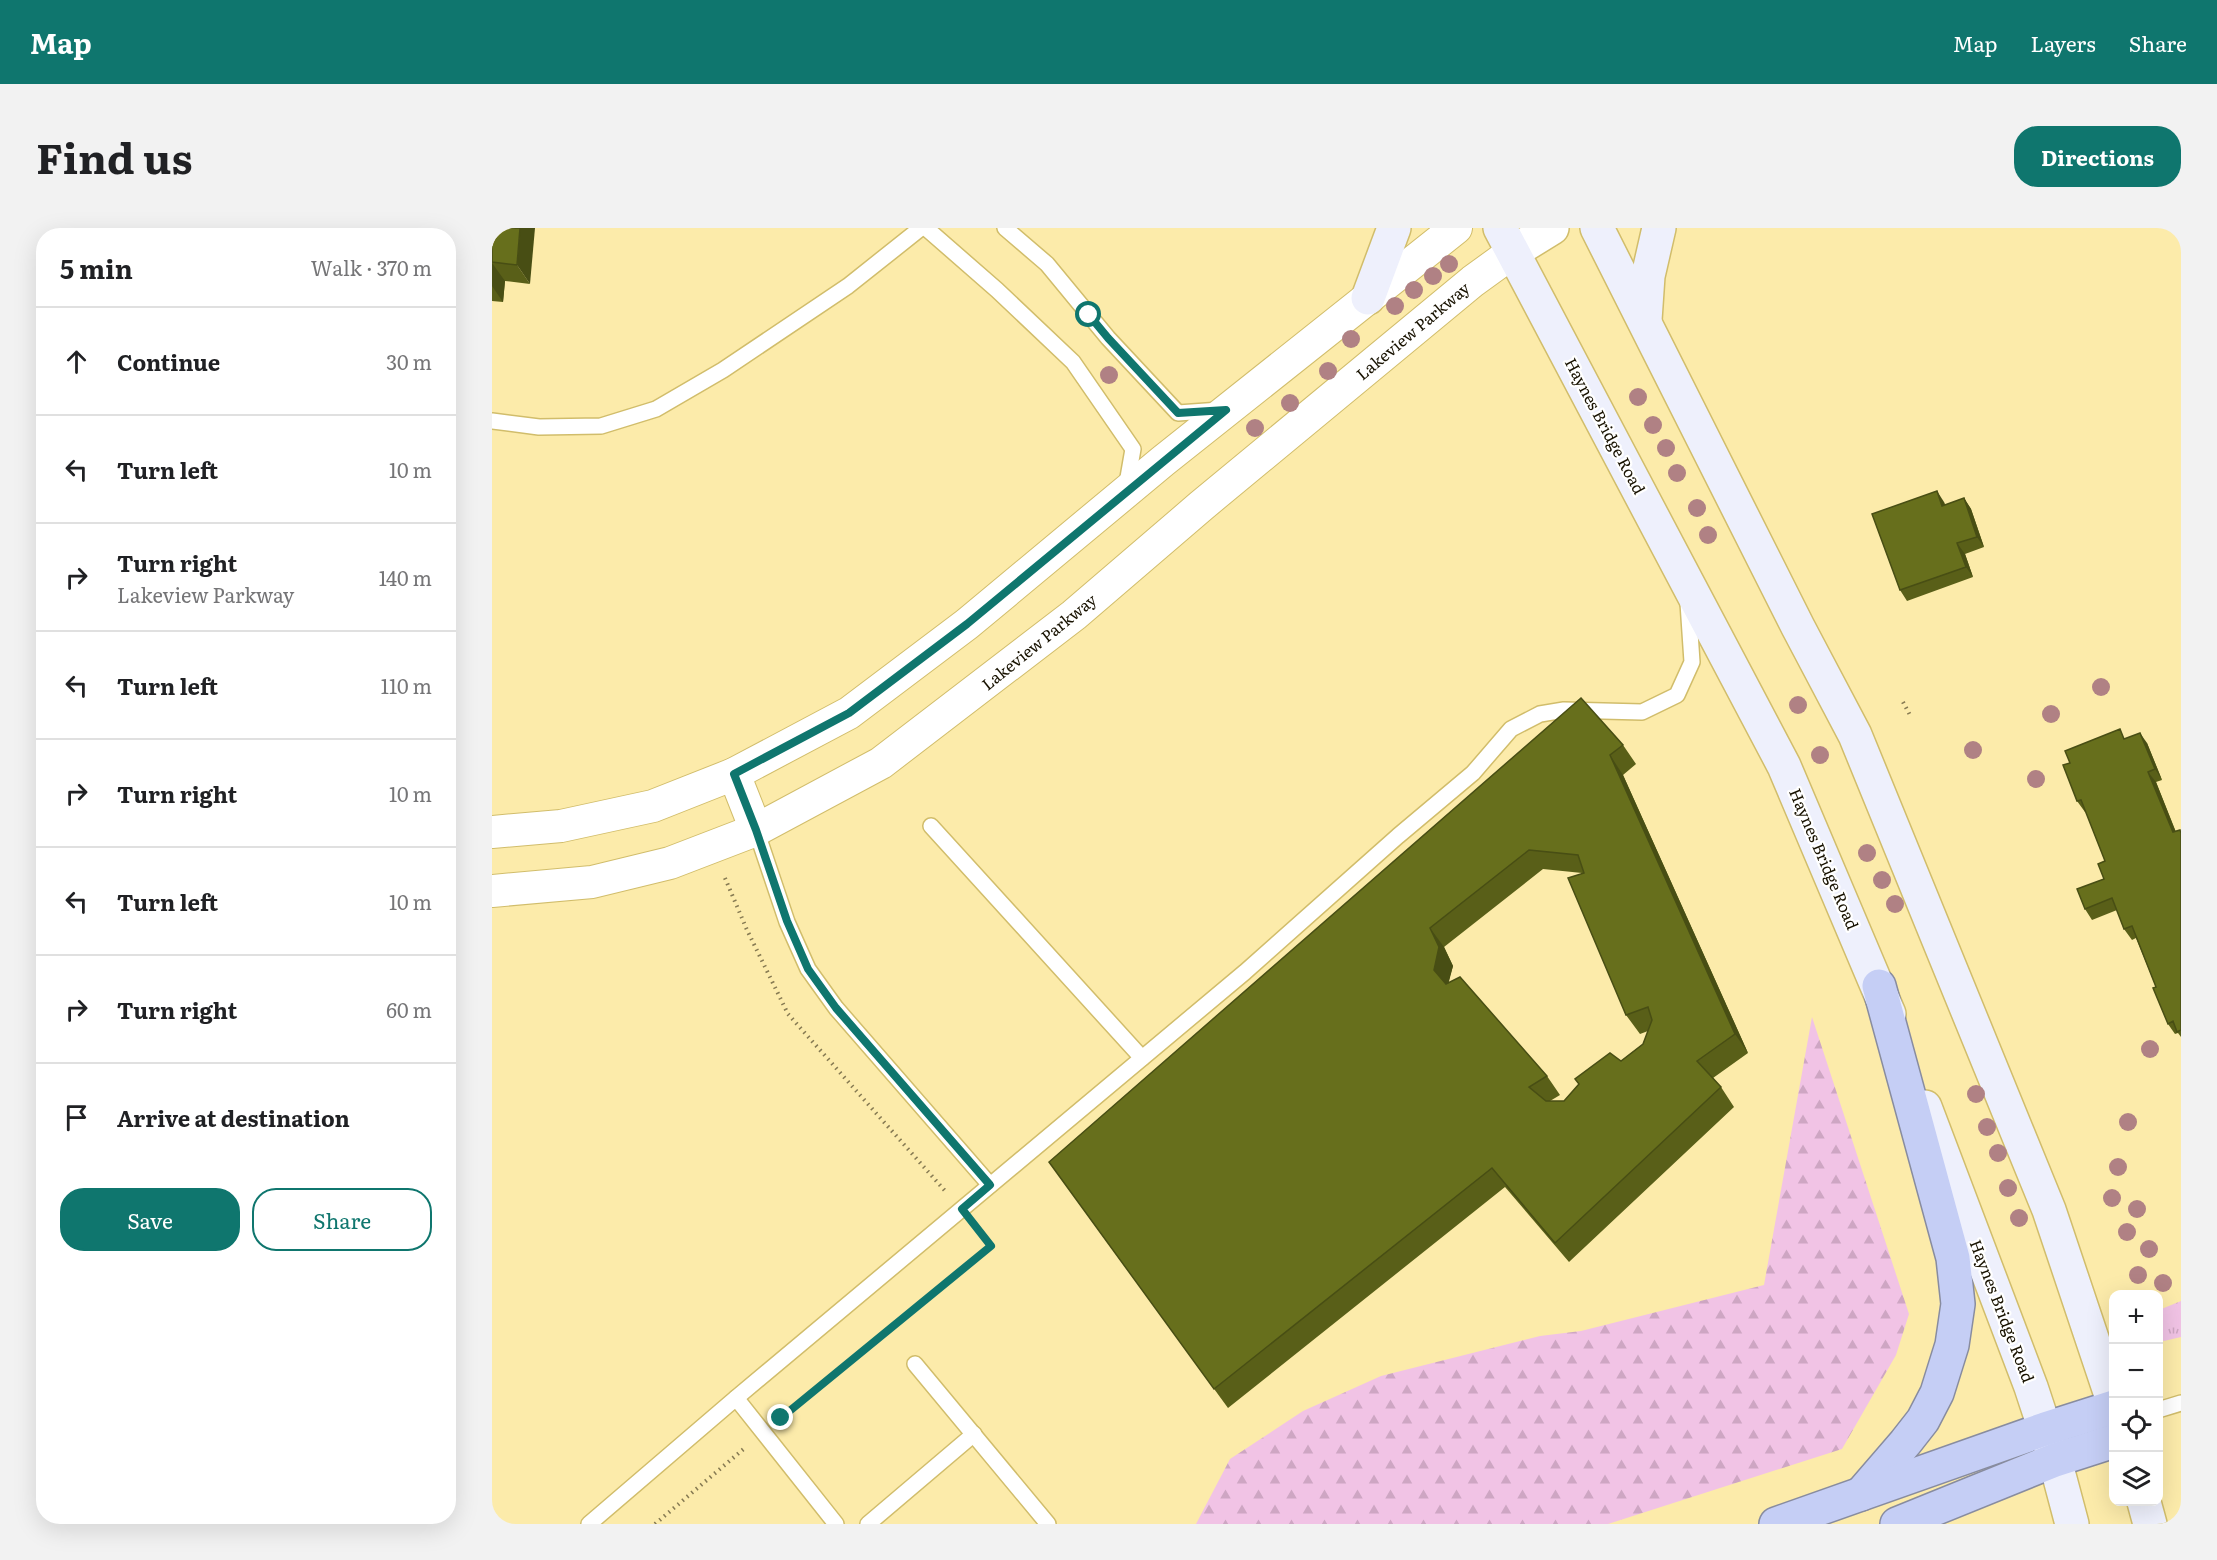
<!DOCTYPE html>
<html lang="en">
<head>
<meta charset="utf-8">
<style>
  body { margin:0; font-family:Literata,serif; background:#f2f2f2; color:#202124 }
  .controls { position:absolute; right:18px; bottom:18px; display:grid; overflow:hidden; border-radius:12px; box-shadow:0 6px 24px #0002 }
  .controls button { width:54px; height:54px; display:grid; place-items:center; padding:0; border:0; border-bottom:2px solid #e0e0e0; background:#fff; color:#202124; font:30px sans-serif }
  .stop { position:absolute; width:18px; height:18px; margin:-14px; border:4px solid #0f766e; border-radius:50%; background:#fff }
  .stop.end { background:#0f766e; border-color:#fff; box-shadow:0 2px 6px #0008 }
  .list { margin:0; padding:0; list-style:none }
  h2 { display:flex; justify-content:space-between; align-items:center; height:78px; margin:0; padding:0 24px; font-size:26px }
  h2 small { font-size:20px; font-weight:400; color:#757577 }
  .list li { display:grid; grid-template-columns:39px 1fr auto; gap:18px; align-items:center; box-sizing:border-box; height:108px; padding:0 24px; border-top:2px solid #e0e0e0 }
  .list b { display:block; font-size:22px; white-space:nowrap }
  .list p { margin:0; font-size:20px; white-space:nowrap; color:#757577 }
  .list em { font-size:20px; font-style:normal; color:#757577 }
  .actions { display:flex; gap:12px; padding:18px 24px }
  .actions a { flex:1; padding:14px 0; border:2px solid #0f766e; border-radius:24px; text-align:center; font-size:21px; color:#0f766e }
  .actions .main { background:#0f766e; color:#fff }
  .icon { flex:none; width:33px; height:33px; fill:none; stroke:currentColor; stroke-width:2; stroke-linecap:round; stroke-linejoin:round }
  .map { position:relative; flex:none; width:1689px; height:1296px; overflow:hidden; border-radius:24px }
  header { display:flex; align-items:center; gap:36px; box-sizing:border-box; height:84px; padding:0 30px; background:#0f766e; color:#fff }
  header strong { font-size:28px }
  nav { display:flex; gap:33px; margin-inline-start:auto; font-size:21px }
  .intro { display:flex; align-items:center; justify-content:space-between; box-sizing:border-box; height:144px; padding:0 36px }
  h1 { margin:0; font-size:42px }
  .button { padding:15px 27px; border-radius:24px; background:#0f766e; color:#fff; font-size:21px; font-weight:700 }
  main { display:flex; gap:36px; padding:0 36px }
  aside { flex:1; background:#fff; border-radius:24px; box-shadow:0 6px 24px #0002 }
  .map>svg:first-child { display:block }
  .grass { fill:url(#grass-tufts) }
  .forest { fill:url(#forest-firs) }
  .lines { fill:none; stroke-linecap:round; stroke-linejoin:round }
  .service-casing { stroke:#d1bd6b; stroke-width:18 }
  .minor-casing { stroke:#d1bd6b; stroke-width:34 }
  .tertiary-casing { stroke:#d1bd6b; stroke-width:36 }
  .secondary-casing { stroke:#d1bd6b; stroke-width:36 }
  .motorway-casing { stroke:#888c9f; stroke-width:36 }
  .path { stroke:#867a52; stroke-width:4; stroke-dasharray:1.5 4.5; stroke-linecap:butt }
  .service { stroke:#fff; stroke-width:15 }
  .minor { stroke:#fff; stroke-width:32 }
  .tertiary { stroke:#fff; stroke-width:33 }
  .secondary { stroke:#eef0fc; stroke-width:33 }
  .motorway { stroke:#c5cef5; stroke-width:33 }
  .tree { fill:#b08184 }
  .wall { fill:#595f18; fill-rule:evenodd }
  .shaded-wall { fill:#484e14 }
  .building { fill:#676f1c; stroke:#484e14; stroke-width:1.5; fill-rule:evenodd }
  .route { stroke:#0f766e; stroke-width:8 }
  .labels { text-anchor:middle; stroke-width:4.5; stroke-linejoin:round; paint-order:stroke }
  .street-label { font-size:16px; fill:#181200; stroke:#fff }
</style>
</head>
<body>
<header>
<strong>Map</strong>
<nav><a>Map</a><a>Layers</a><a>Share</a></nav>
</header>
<div class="intro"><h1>Find us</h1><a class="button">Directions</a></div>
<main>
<aside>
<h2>5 min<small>Walk · 370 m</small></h2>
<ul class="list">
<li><svg class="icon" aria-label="ahead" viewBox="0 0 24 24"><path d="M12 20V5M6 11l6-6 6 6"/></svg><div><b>Continue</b></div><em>30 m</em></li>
<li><svg class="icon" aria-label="left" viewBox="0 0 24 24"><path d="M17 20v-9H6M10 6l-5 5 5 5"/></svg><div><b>Turn left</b></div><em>10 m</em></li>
<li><svg class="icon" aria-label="right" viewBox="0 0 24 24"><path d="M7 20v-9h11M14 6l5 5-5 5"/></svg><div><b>Turn right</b><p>Lakeview Parkway</p></div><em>140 m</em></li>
<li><svg class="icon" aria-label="left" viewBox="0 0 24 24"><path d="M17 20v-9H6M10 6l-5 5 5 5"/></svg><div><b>Turn left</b></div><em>110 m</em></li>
<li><svg class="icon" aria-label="right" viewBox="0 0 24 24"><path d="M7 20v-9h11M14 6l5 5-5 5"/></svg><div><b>Turn right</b></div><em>10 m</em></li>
<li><svg class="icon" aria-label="left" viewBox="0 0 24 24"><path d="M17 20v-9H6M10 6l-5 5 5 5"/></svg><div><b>Turn left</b></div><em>10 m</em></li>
<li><svg class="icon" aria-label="right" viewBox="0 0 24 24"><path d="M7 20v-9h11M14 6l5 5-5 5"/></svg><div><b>Turn right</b></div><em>60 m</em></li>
<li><svg class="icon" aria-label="arrive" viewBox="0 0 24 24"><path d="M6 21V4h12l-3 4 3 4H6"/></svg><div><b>Arrive at destination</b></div></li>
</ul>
<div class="actions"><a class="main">Save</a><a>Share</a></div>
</aside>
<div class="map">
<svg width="1689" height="1296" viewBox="0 0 1689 1296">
  <defs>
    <pattern id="grass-tufts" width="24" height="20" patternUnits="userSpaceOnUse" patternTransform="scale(1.5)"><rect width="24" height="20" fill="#f1c3e5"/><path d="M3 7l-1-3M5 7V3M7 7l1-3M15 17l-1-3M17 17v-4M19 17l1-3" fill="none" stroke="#cea6c3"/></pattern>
    <pattern id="forest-firs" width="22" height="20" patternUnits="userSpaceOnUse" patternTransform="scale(1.5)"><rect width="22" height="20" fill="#f1c3e5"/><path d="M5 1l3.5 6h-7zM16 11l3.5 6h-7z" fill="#cea6c3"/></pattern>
  </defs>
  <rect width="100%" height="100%" fill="#fcebaa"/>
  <polygon class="grass" points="1689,1073 1689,1109 1672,1113 1667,1111 1667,1082"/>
  <polygon class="forest" points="1320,789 1417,1086 1404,1127 1350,1221 1116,1296 704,1296 738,1231 811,1183 889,1148 1048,1108 1089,1103 1272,1057"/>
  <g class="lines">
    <g class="service-casing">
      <g id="service">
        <polyline points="434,0 505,62 581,134 641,221 634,261"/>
        <polyline points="513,0 555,36 616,110 686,185 728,182"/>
        <polyline points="0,193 47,199 109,198 164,181 231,142 356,58 429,0"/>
        <polyline points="439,598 650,830"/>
        <polyline points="264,602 295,694 316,741 344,780 498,957"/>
        <polyline points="423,1136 556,1296"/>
        <polyline points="244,1170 344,1296"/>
        <polyline points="1666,1182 1689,1175"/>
        <polyline points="97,1296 244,1170 753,744 906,608 981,545 1019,501 1048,486 1072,482 1150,484 1185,467 1200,434 1196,375"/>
        <polyline points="376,1296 482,1206"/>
      </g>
    </g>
    <g class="minor-casing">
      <g id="minor">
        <polyline points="242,546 264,602"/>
        <polyline points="0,604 69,598 161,578 242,546 357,485 475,396 671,233 964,0"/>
        <polyline points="0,663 100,654 178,635 264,602 389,535 582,387 709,278 981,53 1021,24"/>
      </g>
    </g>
    <g class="tertiary-casing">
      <polyline id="tertiary" points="1021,24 1060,0"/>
    </g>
    <g class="secondary-casing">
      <g id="secondary">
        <polyline points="1008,0 1292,538 1397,786"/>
        <polyline points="1105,0 1306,399 1363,507 1557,982 1622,1176"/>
        <polyline points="876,70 902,0"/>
        <polyline points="1153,92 1156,48 1167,0"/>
        <polyline points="1433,879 1539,1159 1563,1232 1580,1296"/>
        <polyline points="1652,1274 1658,1296"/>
      </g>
    </g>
    <g class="motorway-casing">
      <g id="motorway">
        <polyline points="1369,1266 1413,1215 1431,1192 1445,1165 1460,1117 1466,1076 1461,1030 1387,758"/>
        <polyline points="1284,1296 1553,1201 1622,1179"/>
        <polyline points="1405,1296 1563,1232 1622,1213"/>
      </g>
    </g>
    <g class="path">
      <polyline points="1411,474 1419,489"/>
      <polyline points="233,650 255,702 296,786 455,965"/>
      <polyline points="288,1191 499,1018 483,998"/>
      <polyline points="163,1296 254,1219"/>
    </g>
    <use href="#service" class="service"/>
    <use href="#minor" class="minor"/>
    <use href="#tertiary" class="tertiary"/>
    <use href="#secondary" class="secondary"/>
    <use href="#motorway" class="motorway"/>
  </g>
  <g class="tree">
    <circle cx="957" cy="36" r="9"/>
    <circle cx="941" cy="48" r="9"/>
    <circle cx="922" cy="62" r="9"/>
    <circle cx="903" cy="78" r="9"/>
    <circle cx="859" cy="111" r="9"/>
    <circle cx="836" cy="143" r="9"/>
    <circle cx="617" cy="147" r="9"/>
    <circle cx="1146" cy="169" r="9"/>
    <circle cx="798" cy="175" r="9"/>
    <circle cx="1161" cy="197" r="9"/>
    <circle cx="763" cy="200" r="9"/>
    <circle cx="1174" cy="220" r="9"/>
    <circle cx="1185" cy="245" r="9"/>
    <circle cx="1205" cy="280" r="9"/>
    <circle cx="1216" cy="307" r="9"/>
    <circle cx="1609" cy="459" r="9"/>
    <circle cx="1306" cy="477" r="9"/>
    <circle cx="1559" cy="486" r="9"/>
    <circle cx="1481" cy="522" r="9"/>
    <circle cx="1328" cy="527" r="9"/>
    <circle cx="1544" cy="551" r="9"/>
    <circle cx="1375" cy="625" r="9"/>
    <circle cx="1390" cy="652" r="9"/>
    <circle cx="1403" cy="676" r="9"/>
    <circle cx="1658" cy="821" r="9"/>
    <circle cx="1484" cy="866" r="9"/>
    <circle cx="1636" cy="894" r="9"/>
    <circle cx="1495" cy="899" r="9"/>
    <circle cx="1506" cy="925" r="9"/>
    <circle cx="1626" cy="939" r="9"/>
    <circle cx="1516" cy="960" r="9"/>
    <circle cx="1620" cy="970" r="9"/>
    <circle cx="1645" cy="981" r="9"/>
    <circle cx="1527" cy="990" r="9"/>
    <circle cx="1635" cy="1004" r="9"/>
    <circle cx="1657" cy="1021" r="9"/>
    <circle cx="1646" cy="1047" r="9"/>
    <circle cx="1671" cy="1055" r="9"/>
  </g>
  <g class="wall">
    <polygon points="0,0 38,56 13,53 11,74 0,73"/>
    <polygon points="1472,270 1479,281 1492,319 1473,326 1481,349 1415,373 1408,362 1452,274 1453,277"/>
    <polygon points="1634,510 1655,515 1670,552 1664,554 1684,604 1689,604 1689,809 1686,805 1683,806 1676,796 1664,759 1644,710 1640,712 1632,701 1625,682 1600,692 1593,681 1612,651 1613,633 1594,583 1593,584 1585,573"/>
    <path d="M1131 517 1144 536 1131 547 1256 825 1221 850 1229 859 1242 879 1077 1034 1013 959 736 1180 557 934ZM1051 641 1090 645 1134 787 1148 806 1156 803 1151 816 1129 833 1083 851 1087 856 1072 873H1058L1068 867 1055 848 956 755 961 738 952 719Z"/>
  </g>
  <g class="shaded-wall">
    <polygon points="28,0 43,0 38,56 25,37"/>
    <polygon points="0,35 13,53 11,74 0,58"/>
    <polygon points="1445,263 1452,274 1457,289 1450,278"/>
    <polygon points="1472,270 1479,281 1492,319 1485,309"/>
    <polygon points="1465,315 1473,326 1481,349 1474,339"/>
    <polygon points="1648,505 1655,515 1670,552 1663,541"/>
    <polygon points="1118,527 1131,547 1256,825 1243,806"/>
    <polygon points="1656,544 1664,554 1688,615 1681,604"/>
    <polygon points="938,700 952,719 961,738 955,761 942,742"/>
  </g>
  <g class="building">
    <polygon points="0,0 28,0 25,37 0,34"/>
    <polygon points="1445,263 1450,278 1472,270 1485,309 1465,315 1474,339 1408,362 1380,286"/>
    <path d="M1089 470 1131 517 1118 527 1243 806 1205 833 1229 859 1063 1015 1000 940 722 1161 557 934ZM1037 622 1086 627 1092 645 1076 650 1134 787 1156 779 1160 792 1151 816 1129 833 1118 825 1083 851 1087 856 1072 873H1054L1037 859 1055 848 968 749 954 756 942 742 947 719 938 700Z"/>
    <polygon points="1628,501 1632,511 1648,505 1663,541 1656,544 1681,604 1688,602 1689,605 1689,802 1685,804 1681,793 1676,796 1661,760 1664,759 1640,698 1632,701 1620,670 1593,681 1585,661 1612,651 1606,636 1613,633 1589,572 1585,573 1571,537 1578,535 1573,523"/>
  </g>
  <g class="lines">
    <polyline class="route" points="289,1190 499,1018 470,981 498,957 344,780 316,741 295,693 264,602 242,546 357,485 475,396 734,182 686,185 616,110 597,87"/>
  </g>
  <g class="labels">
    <g class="street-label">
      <text transform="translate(921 103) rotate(-40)" y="6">Lakeview Parkway</text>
      <text transform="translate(1113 198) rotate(62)" y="6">Haynes Bridge Road</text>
      <text transform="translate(547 414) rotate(-39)" y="6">Lakeview Parkway</text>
      <text transform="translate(1332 631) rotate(67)" y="6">Haynes Bridge Road</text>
      <text transform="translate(1510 1083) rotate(69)" y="6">Haynes Bridge Road</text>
    </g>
  </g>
</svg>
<div class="controls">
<button>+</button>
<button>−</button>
<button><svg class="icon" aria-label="locate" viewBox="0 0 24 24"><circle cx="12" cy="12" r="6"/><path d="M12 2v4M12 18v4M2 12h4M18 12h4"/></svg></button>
<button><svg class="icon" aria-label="layers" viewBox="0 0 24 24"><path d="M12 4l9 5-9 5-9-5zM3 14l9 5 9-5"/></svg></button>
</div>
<div class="stop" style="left:597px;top:87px"></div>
<div class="stop end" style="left:289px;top:1190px"></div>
</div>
</main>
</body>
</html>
